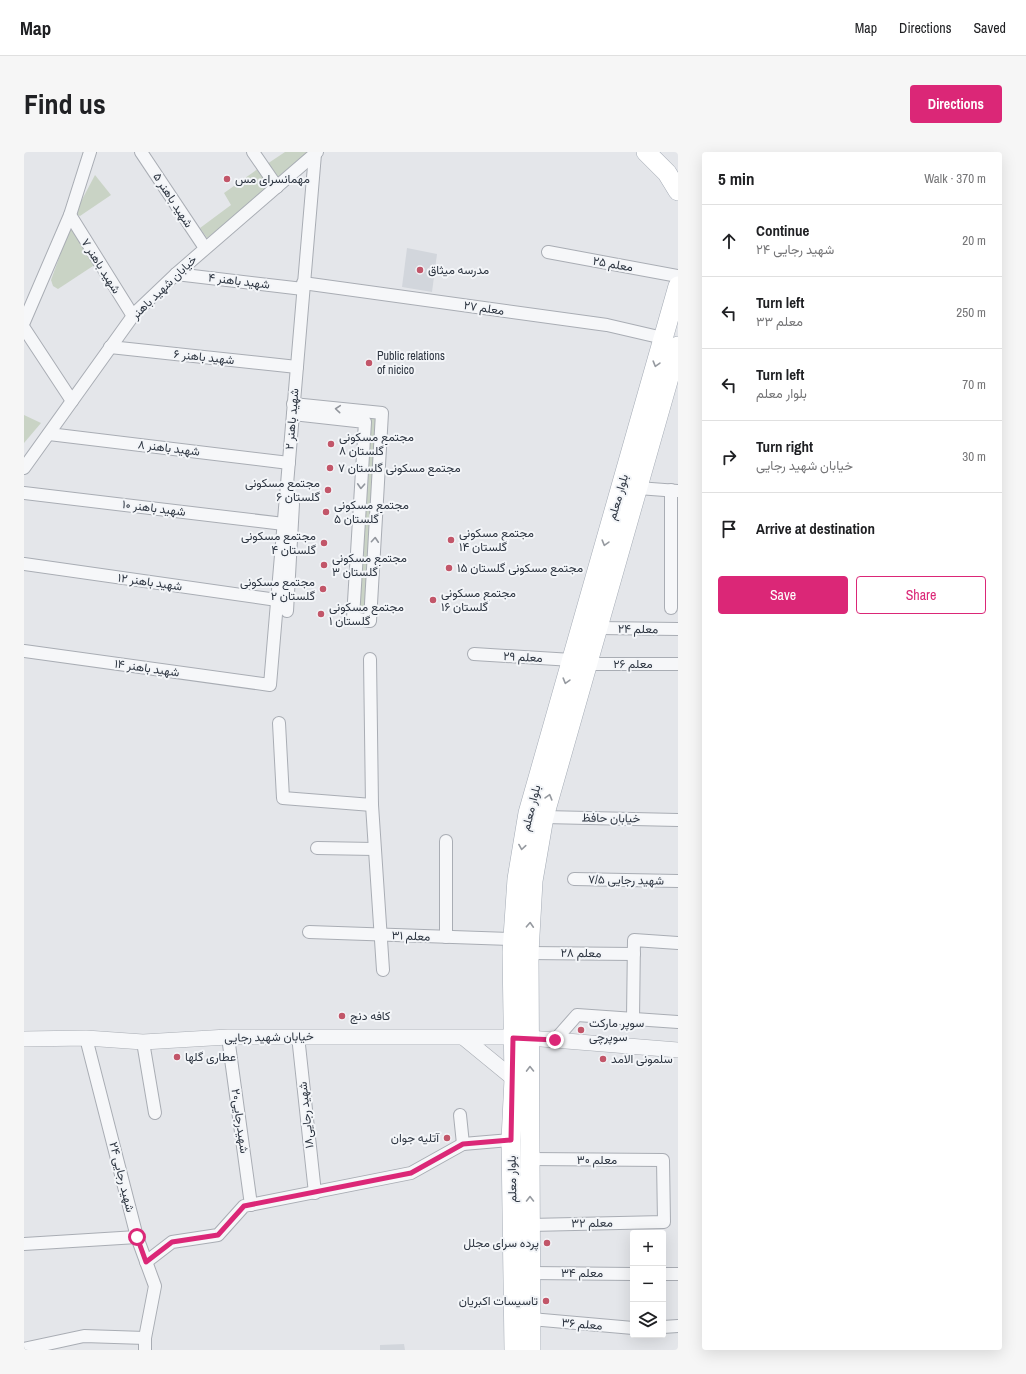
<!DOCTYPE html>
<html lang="en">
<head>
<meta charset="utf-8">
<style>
  body { margin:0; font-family:"Archivo Narrow",Vazirmatn,sans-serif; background:#f6f6f6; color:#202124 }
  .controls { position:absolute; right:12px; bottom:12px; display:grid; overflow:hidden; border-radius:4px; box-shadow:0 4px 16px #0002 }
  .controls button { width:36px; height:36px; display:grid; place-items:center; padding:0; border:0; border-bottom:1px solid #e0e0e0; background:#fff; color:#202124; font:20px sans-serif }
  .stop { position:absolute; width:12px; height:12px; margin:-9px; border:3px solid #db2777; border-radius:50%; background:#fff }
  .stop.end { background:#db2777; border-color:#fff; box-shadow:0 1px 4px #0008 }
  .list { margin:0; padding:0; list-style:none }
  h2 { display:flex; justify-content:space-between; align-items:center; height:52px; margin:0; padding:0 16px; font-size:17px }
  h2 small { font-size:13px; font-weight:400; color:#757577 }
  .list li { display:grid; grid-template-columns:26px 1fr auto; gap:12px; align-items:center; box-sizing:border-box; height:72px; padding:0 16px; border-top:1px solid #e0e0e0 }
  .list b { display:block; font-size:15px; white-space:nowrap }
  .list p { margin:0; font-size:13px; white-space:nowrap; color:#757577 }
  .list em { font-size:13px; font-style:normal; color:#757577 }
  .actions { display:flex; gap:8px; padding:12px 16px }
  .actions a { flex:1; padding:9px 0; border:1px solid #db2777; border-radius:4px; text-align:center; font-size:14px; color:#db2777 }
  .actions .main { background:#db2777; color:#fff }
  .icon { flex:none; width:22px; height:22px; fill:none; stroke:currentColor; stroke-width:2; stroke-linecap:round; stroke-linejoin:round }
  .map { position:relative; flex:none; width:654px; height:1198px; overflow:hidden; border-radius:4px }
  header { display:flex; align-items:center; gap:24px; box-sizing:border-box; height:56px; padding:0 20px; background:#fff; border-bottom:1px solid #e0e0e0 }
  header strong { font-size:19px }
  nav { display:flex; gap:22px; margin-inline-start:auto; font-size:14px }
  .intro { display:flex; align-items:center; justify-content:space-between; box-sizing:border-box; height:96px; padding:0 24px }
  h1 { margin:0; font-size:28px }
  .button { padding:10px 18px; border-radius:4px; background:#db2777; color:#fff; font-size:14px; font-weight:700 }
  main { display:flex; gap:24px; padding:0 24px }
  aside { flex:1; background:#fff; border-radius:4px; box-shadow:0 4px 16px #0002 }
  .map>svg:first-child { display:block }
  .built { fill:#d2d6dc }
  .green { fill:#c9d3c5 }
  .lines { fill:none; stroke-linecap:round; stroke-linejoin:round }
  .minor-casing { stroke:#a9adb4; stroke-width:14 }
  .tertiary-casing { stroke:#a9adb4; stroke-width:16 }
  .primary-casing { stroke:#a4abb5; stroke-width:20 }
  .minor { stroke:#f6f7f9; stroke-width:12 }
  .tertiary { stroke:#f6f7f9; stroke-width:15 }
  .primary { stroke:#fff; stroke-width:19 }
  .oneway { stroke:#969aa0 }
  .oneway2 { stroke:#92969d }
  .route { stroke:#db2777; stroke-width:5 }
  .poi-dot { fill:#c25669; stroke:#f3f5f8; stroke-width:1.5 }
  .labels { text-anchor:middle; stroke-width:4; stroke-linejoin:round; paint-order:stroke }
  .poi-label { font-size:12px; fill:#2d3541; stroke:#f3f5f8; text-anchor:start }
  .street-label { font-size:12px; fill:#2d3541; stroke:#f3f5f8 }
</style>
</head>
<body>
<header>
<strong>Map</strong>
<nav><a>Map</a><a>Directions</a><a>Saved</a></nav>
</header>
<div class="intro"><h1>Find us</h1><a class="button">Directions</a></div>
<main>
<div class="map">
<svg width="654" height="1198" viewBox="0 0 654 1198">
  <rect width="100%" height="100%" fill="#e4e6ea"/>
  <g class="built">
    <polygon points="383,96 413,102 408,140 378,135"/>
    <polygon points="380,1192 381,1198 356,1198 356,1193"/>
  </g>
  <g class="green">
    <polygon points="261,0 287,0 254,27 243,12"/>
    <polygon points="235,16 246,36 183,86 176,76 207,53 200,41"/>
    <polygon points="71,23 87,43 56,64 52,62 52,59"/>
    <polygon points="47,73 72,112 34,137 29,134 27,128"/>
    <polygon points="342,261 357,262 344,467 330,465"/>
    <polygon points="0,263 17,271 0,291"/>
  </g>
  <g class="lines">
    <g class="minor-casing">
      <g id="minor">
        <polyline points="117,0 181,96"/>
        <polyline points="229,0 253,35"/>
        <polyline points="46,63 109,164"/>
        <polyline points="524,100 654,124"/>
        <polyline points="152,122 279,137"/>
        <polyline points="279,131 583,173 639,186"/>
        <polyline points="0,170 46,63 66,0"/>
        <polyline points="0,176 48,249"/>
        <polyline points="86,195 273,215"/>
        <polyline points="269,262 341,270 329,466 346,469 358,261 269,252"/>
        <polyline points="25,282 265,311"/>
        <polyline points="0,316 111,161 152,122 293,0"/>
        <polyline points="614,336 654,339"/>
        <polyline points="647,338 647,456"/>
        <polyline points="0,341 260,372"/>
        <polyline points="0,412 253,448"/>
        <polyline points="263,459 269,352"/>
        <polyline points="574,476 654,477"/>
        <polyline points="0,499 246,533 291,2"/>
        <polyline points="450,502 548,508"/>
        <polyline points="346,507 348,653 359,818"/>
        <polyline points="563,512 654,512"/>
        <polyline points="255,571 259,646 348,653"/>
        <polyline points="520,665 654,668"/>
        <polyline points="293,696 350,697"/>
        <polyline points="550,727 654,729"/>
        <polyline points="285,780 489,787"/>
        <polyline points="422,785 422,689"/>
        <polyline points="505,801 610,802"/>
        <polyline points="609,867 610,788 654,791"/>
        <polyline points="274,884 291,1041"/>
        <polyline points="204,885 227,1053"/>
        <polyline points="62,886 113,1085 131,1134 121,1186 121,1198"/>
        <polyline points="531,888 553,863 654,870"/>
        <polyline points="119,890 131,961"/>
        <polyline points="436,963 439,992"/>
        <polyline points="506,1073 640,1070 639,1008 506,1007"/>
        <polyline points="0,1092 113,1085"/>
        <polyline points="122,1110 148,1090 194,1083 220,1054 387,1021 439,992 487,988"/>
        <polyline points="507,1121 609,1122"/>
        <polyline points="639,1122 654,1122"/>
        <polyline points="507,1167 609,1176"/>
        <polyline points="639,1175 654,1174"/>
        <polyline points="0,1197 60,1184 121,1186"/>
      </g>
    </g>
    <g class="tertiary-casing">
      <g id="tertiary">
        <polyline points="440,886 490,927"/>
        <polyline points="505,886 654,898"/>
        <polyline points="0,887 62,886 119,890 204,885 489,885"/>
      </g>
    </g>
    <g class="primary-casing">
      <g id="primary">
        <polyline points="622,0 643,21 654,39"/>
        <polyline points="490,1198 487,988 490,927 488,800 493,727 504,661 654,134"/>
        <polyline points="507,1198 505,801 509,729 520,665 654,194"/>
      </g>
    </g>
    <use href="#minor" class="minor"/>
    <use href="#tertiary" class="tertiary"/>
    <use href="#primary" class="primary"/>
  </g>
  <defs><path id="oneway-chevron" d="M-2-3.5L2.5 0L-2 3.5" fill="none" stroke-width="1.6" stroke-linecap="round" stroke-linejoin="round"/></defs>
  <g class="oneway">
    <use href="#oneway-chevron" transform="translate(632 212) rotate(106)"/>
    <use href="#oneway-chevron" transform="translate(581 391) rotate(106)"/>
    <use href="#oneway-chevron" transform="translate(542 529) rotate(106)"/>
    <use href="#oneway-chevron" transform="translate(525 645) rotate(-74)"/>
    <use href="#oneway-chevron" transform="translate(498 695) rotate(99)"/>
    <use href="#oneway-chevron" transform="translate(506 773) rotate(-87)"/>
    <use href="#oneway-chevron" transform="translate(506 917) rotate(-91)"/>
    <use href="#oneway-chevron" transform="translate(506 1047) rotate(-90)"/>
  </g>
  <g class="oneway2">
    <use href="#oneway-chevron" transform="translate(314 257) rotate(-175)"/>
    <use href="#oneway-chevron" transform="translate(337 334) rotate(93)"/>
    <use href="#oneway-chevron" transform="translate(351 388) rotate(-86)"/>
  </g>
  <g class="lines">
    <polyline class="route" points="113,1085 122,1110 148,1090 194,1083 220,1054 387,1021 439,992 487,988 489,886 531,888"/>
  </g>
  <g class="poi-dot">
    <circle cx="203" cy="27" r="4"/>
    <circle cx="396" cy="118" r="4"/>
    <circle cx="345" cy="211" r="4"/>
    <circle cx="307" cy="292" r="4"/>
    <circle cx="306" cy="316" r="4"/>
    <circle cx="304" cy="338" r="4"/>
    <circle cx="302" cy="360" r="4"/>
    <circle cx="427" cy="388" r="4"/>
    <circle cx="300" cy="391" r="4"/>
    <circle cx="300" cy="413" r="4"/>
    <circle cx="425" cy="416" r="4"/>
    <circle cx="299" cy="437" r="4"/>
    <circle cx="409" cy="448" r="4"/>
    <circle cx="297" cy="462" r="4"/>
    <circle cx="318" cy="864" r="4"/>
    <circle cx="557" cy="878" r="4"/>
    <circle cx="153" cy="905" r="4"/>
    <circle cx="579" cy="907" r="4"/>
    <circle cx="423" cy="986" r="4"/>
    <circle cx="523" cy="1091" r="4"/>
    <circle cx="522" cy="1149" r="4"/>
  </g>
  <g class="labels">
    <g class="poi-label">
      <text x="211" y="31">مهمانسرای مس</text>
      <text x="404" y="122">مدرسه میثاق</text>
      <text x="353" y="208">Public relations<tspan x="353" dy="14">of nicico</tspan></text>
      <text x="315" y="289">مجتمع مسکونی<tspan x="315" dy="14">گلستان ۸</tspan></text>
      <text x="314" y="320">مجتمع مسکونی گلستان ۷</text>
      <text x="296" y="335" text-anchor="end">مجتمع مسکونی<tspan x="296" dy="14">گلستان ۶</tspan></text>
      <text x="310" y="357">مجتمع مسکونی<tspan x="310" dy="14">گلستان ۵</tspan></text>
      <text x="435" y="385">مجتمع مسکونی<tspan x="435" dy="14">گلستان ۱۴</tspan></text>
      <text x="292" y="388" text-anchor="end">مجتمع مسکونی<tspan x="292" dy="14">گلستان ۴</tspan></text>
      <text x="308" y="410">مجتمع مسکونی<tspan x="308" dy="14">گلستان ۳</tspan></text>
      <text x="433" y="420">مجتمع مسکونی گلستان ۱۵</text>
      <text x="291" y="434" text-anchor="end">مجتمع مسکونی<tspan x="291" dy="14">گلستان ۲</tspan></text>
      <text x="417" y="445">مجتمع مسکونی<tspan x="417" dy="14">گلستان ۱۶</tspan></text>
      <text x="305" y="459">مجتمع مسکونی<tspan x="305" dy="14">گلستان ۱</tspan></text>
      <text x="326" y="868">کافه دنج</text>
      <text x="565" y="875">سوپر مارکت<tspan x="565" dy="14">سوپرچی</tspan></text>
      <text x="161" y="909">عطاری گلها</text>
      <text x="587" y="911">سلمونی الامد</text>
      <text x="415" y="990" text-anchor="end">آتلیه جوان</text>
      <text x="515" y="1095" text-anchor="end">پرده سرای مجلل</text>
      <text x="514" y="1153" text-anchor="end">تاسیسات اکبریان</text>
    </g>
    <g class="street-label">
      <text transform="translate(149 48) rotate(57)" y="4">شهید باهنر ۵</text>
      <text transform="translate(589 112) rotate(10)" y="4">معلم ۲۵</text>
      <text transform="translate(77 114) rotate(58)" y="4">شهید باهنر ۷</text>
      <text transform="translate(215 129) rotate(7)" y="4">شهید باهنر ۴</text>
      <text transform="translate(140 135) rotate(-44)" y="4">خیابان شهید باهنر</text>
      <text transform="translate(460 156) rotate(8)" y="4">معلم ۲۷</text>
      <text transform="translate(180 205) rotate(6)" y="4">شهید باهنر ۶</text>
      <text transform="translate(268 267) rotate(-85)" y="4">شهید باهنر ۲</text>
      <text transform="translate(145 296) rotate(7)" y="4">شهید باهنر ۸</text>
      <text transform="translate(594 345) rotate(-74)" y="4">بلوار معلم</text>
      <text transform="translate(130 356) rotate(7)" y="4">شهید باهنر ۱۰</text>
      <text transform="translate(126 430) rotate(8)" y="4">شهید باهنر ۱۲</text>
      <text transform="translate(614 477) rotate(1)" y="4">معلم ۲۴</text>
      <text transform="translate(499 505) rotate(3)" y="4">معلم ۲۹</text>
      <text x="609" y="516">معلم ۲۶</text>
      <text transform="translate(123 516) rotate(8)" y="4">شهید باهنر ۱۴</text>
      <text transform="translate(507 656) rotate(-76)" y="4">بلوار معلم</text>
      <text transform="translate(587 666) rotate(1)" y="4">خیابان حافظ</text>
      <text transform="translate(602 728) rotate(1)" y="4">شهید رجایی ۷/۵</text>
      <text transform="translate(387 784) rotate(2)" y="4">معلم ۳۱</text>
      <text transform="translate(557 801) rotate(1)" y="4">معلم ۲۸</text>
      <text transform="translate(245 885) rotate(-1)" y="4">خیابان شهید رجایی</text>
      <text transform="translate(282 963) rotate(-96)" y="4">شهید رجایی۱۸</text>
      <text transform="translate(216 969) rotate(82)" y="4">شهیدرجایی۲۰</text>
      <text x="573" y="1012">معلم ۳۰</text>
      <text transform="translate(98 1025) rotate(76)" y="4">شهید رجایی ۲۴</text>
      <text transform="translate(488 1027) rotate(-91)" y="4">بلوار معلم</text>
      <text transform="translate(568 1071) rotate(-1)" y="4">معلم ۳۲</text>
      <text x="558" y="1125">معلم ۳۴</text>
      <text transform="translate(558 1172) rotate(5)" y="4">معلم ۳۶</text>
    </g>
  </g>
</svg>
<div class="controls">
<button>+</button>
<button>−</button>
<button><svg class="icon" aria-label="layers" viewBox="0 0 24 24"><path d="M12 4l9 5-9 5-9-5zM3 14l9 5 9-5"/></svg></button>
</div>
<div class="stop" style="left:113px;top:1085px"></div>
<div class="stop end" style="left:531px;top:888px"></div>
</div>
<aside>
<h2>5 min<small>Walk · 370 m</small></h2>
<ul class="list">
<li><svg class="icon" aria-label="ahead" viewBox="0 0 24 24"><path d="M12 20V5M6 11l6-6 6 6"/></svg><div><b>Continue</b><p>شهید رجایی ۲۴</p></div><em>20 m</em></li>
<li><svg class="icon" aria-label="left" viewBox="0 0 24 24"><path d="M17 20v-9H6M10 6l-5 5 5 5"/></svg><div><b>Turn left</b><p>معلم ۳۳</p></div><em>250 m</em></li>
<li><svg class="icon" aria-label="left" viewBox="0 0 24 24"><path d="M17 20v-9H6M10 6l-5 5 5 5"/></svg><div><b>Turn left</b><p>بلوار معلم</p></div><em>70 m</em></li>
<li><svg class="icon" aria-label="right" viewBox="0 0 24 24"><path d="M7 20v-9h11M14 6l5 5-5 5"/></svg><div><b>Turn right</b><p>خیابان شهید رجایی</p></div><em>30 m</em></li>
<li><svg class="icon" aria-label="arrive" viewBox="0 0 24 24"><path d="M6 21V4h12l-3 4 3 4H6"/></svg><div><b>Arrive at destination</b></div></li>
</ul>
<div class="actions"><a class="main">Save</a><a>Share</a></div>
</aside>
</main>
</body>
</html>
